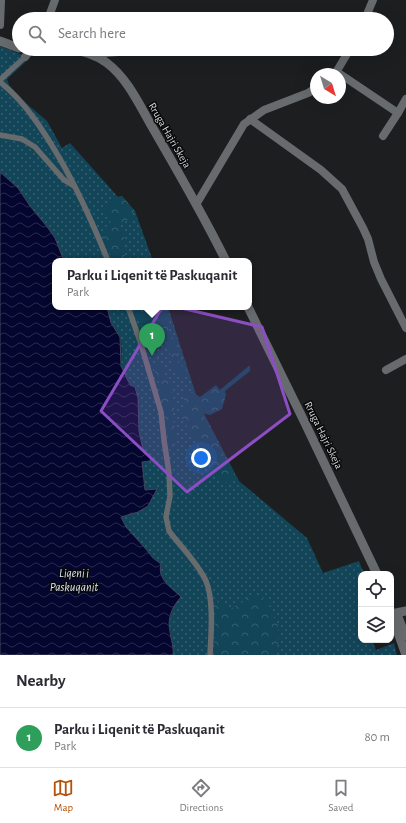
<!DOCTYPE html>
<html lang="en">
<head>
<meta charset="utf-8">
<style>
  body { margin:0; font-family:"Alegreya Sans",sans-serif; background:#f7f7f7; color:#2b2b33 }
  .controls { position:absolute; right:12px; bottom:12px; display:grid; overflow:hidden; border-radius:8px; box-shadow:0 4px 16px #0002 }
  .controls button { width:36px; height:36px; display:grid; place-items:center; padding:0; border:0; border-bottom:1px solid #e1e1e2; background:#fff; color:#2b2b33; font:20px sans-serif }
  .compass { position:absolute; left:310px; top:68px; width:36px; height:36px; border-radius:50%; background:#fff; box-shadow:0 4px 16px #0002; rotate:142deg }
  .you { position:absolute; left:201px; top:458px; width:14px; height:14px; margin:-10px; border:3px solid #fff; border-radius:50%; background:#1a73e8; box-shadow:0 0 0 6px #1a73e833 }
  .badge { display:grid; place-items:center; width:26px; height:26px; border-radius:50%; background:#b45309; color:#fff; font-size:13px; font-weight:700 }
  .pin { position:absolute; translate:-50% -33px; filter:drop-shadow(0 1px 2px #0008) }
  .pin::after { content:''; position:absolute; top:21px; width:14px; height:12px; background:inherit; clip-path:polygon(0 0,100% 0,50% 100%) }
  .popup { position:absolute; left:52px; top:258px; width:200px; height:52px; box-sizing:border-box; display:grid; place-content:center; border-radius:8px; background:#fff; filter:drop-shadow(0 1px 3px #0005); font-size:13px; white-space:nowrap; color:#7c7c81 }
  .popup b { font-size:15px; color:#2b2b33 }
  .popup::after { content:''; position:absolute; left:50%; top:100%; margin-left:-8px; border:8px solid transparent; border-top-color:#fff }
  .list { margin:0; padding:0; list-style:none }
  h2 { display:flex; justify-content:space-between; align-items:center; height:52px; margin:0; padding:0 16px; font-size:17px }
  h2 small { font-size:13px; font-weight:400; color:#7c7c81 }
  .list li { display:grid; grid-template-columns:26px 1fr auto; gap:12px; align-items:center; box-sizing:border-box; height:60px; padding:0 16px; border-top:1px solid #e1e1e2 }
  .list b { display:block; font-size:15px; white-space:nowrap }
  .list p { margin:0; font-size:13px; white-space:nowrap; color:#7c7c81 }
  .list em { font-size:13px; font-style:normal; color:#7c7c81 }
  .icon { flex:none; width:22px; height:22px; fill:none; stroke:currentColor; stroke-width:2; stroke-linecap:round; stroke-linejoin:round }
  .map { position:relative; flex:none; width:406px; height:655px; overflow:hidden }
  .search { position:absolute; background:#fff; box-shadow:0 4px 16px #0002; left:12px; right:12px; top:12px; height:44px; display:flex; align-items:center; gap:10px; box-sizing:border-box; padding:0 14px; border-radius:22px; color:#7c7c81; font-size:15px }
  .sheet { height:112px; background:#fff }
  nav { display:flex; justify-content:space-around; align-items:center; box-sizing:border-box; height:56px; border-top:1px solid #e1e1e2; background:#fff; font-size:11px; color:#7c7c81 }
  nav a { display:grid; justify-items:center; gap:2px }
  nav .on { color:#b45309 }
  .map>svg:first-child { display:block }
  .green { fill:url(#green-dots) }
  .forest { fill:url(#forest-crowns) }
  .water { fill:url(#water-waves); stroke:#424461 }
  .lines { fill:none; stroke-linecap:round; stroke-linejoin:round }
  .pedestrian { stroke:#686b6d; stroke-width:5.5 }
  .minor { stroke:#686b6d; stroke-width:8 }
  .tertiary { stroke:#686b6d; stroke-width:9 }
  .marked { fill:#8c4ec3; fill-opacity:0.2; stroke:#8c4ec3; stroke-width:3; stroke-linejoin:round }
  .labels { text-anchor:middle; stroke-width:3; stroke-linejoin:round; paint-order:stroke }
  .street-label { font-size:11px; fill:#d2d4d5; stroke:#070809 }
  .water-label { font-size:12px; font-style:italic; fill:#dee4f3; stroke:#070809 }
</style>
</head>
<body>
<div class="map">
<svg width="406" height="655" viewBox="0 0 406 655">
  <defs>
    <pattern id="green-dots" width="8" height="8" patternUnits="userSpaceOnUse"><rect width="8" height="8" fill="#134559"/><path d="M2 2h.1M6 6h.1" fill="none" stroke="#345f70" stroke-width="1.8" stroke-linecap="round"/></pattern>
    <pattern id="forest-crowns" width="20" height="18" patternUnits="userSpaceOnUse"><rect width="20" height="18" fill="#134559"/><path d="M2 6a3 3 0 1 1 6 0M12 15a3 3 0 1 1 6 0" fill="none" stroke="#345f70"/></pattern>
    <pattern id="water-waves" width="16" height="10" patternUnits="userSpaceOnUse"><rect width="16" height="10" fill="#04062f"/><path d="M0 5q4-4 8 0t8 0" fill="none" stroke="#28294c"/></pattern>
  </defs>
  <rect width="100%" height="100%" fill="#1c1e20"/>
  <g class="green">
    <polygon points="0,46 30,58 7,79 9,85 26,103 47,121 62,148 70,143 118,197 122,196 135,211 153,261 64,261 55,238 48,228 30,206 18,188 0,172"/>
    <path d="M104 307H168L199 404 239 481 307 538 323 573 359 561 364 574H361V640H372L376 650 394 643 397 655H173V649L169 622 174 605 168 585 162 577 159 571 161 564 153 558 145 548 126 527 121 517 138 512 148 506 157 489 145 490 142 462 151 457 143 449 142 445 139 431 138 398 135 387C114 378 125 353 120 337 118 332 114 328 112 324 109 317 109 312 104 307Z"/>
  </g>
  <g class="forest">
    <path d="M122 196 135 211 132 214 131 219 127 220 119 224C127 236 124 247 125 261H113L101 233 112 220 100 209 118 197Z"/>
    <path d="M133 307H147V308L152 310C151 319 151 324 143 329Z"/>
    <path d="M163 307C169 316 171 321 169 332 177 343 179 351 178 364L184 367 188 373 186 376 182 375 172 367 169 345 163 339 157 338 153 333C158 324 158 314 163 307Z"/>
    <path d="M156 364 163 366C164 377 166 374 170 382 173 389 172 398 176 405L172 414C175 426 178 439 173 451L169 449 160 386 153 366Z"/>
    <polygon points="250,365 250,371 225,391 226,395 222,409 210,415 202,413 235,476 222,485 179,413 187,405 181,394 187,389 200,397 216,385 220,390"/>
    <path d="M252 594 265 598 270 605 267 608C282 626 280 632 276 654L274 655H214L215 603 220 602 232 608 241 603Z"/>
  </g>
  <path class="water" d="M0 172 18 188 30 206 48 228 55 238 64 261H55V307H104L108 311 111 323 120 337 121 366 130 385 135 387 138 398 139 431 142 445 143 449 151 457 150 461 142 462 145 490 157 489 148 506 138 512 121 517 126 527 145 548 153 558 161 564C157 579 171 587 181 597 172 607 167 618 170 632 171 640 174 647 173 655H0Z"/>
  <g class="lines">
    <g class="pedestrian">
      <polyline points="0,80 25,57"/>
      <path d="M0 82C26 103 43 130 60 159 79 192 94 226 108 261"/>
      <polyline points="0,135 22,139 35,147 64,180 74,186"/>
      <path d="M128 307 140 341 161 412 164 440 169 473 170 496 166 517 169 531C181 547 197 562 206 581 214 600 211 634 210 655"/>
    </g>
    <g class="minor">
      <polyline points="48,19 55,0"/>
      <polyline points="365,19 373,0"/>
      <polyline points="0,25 1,0"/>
      <polyline points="93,54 155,49"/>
      <polyline points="25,57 28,53 29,49"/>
      <polyline points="335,74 350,49"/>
      <polyline points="340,74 398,113 406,99"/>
      <polyline points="250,119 321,170 342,189 363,228 368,239 374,262 381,279 406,328"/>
      <polyline points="383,136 398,113"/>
      <polyline points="197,203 244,124 264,110 308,93 316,88"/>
      <polyline points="386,370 406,359"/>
      <polyline points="397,613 406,636"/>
    </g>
    <g class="tertiary">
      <polyline points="0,41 19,48"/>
      <path d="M68 49C83 51 95 54 107 63 127 78 139 104 151 125 177 170 203 214 226 261"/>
      <polyline points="248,307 304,421 377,574"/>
      <polyline points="391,613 406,655"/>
      <polyline points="391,614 406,611"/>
    </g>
  </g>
  <path class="marked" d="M164 304 262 327 290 414 187 492 101 411Z"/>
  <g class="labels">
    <g class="street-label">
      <text transform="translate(170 135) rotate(60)" y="4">Rruga Hajri Skeja</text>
      <text transform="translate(324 435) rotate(64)" y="4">Rruga Hajri Skeja</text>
    </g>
    <g class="water-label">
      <text x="74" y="577">Liqeni i<tspan x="74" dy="14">Paskuqanit</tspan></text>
    </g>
  </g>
</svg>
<div class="controls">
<button><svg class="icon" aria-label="locate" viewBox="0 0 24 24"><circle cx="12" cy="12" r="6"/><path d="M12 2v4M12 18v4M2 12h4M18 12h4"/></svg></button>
<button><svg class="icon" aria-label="layers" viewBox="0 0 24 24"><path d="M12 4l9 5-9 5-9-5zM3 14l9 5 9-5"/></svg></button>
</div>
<svg class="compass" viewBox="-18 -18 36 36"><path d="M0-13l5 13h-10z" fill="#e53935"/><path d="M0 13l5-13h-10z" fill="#7c7c81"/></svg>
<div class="you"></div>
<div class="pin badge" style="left:152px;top:356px;background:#2e9e5b">1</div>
<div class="popup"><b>Parku i Liqenit të Paskuqanit</b>Park</div>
<div class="search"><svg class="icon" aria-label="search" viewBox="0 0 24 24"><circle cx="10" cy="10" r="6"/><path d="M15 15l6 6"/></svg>Search here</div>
</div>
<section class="sheet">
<h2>Nearby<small></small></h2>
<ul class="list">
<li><span class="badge" style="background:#2e9e5b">1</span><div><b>Parku i Liqenit të Paskuqanit</b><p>Park</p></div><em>80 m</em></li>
</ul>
</section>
<nav>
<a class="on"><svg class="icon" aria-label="map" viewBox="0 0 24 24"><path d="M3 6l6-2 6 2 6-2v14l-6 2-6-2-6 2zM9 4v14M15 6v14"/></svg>Map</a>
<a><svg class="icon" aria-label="directions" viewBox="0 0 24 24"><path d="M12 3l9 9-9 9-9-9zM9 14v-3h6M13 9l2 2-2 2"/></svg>Directions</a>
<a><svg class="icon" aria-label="saved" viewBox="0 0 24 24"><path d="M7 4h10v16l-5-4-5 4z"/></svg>Saved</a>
</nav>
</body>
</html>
